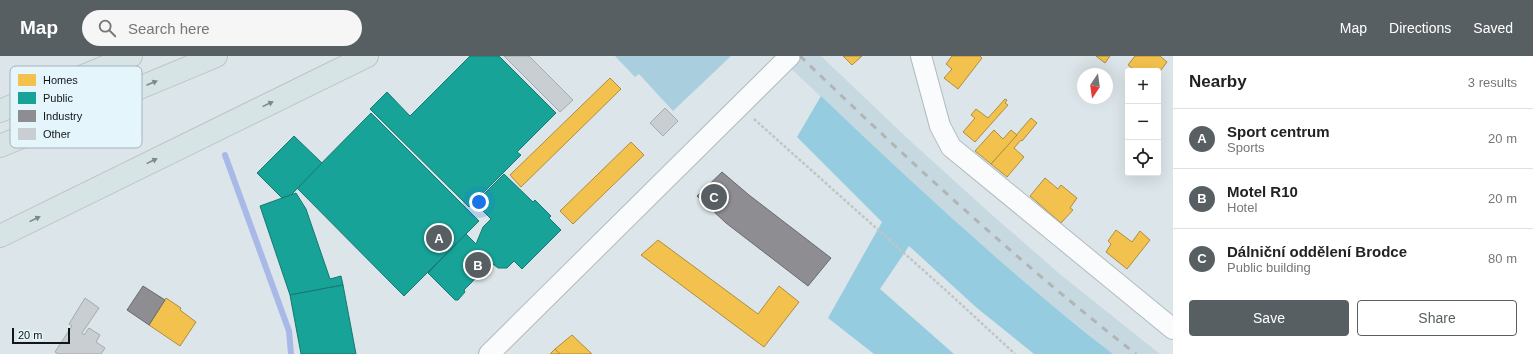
<!DOCTYPE html>
<html lang="en">
<head>
<meta charset="utf-8">
<style>
  body { margin:0; font-family:Helvetica,sans-serif; background:#f6f6f6; color:#222 }
  .controls { position:absolute; right:12px; top:12px; display:grid; overflow:hidden; border-radius:4px; box-shadow:0 4px 16px #0002 }
  .controls button { width:36px; height:36px; display:grid; place-items:center; padding:0; border:0; border-bottom:1px solid #e0e0e0; background:#fff; color:#222; font:20px sans-serif }
  .compass { position:absolute; left:1077px; top:12px; width:36px; height:36px; border-radius:50%; background:#fff; box-shadow:0 4px 16px #0002; rotate:193deg }
  .scale { position:absolute; left:12px; bottom:10px; width:58px; box-sizing:border-box; padding-left:4px; border:2px solid #111719; border-top:0; font-size:11px; line-height:14px; white-space:nowrap; color:#111719; -webkit-text-stroke:3px #e4f5fc; paint-order:stroke }
  .you { position:absolute; left:479px; top:146px; width:14px; height:14px; margin:-10px; border:3px solid #fff; border-radius:50%; background:#1a73e8; box-shadow:0 0 0 6px #1a73e833 }
  .badge { display:grid; place-items:center; width:26px; height:26px; border-radius:50%; background:#585f62; color:#fff; font-size:13px; font-weight:700 }
  .pin { position:absolute; translate:-50% -50%; border:2px solid #fff; box-shadow:0 1px 4px #0006 }
  .list { margin:0; padding:0; list-style:none }
  h2 { display:flex; justify-content:space-between; align-items:center; height:52px; margin:0; padding:0 16px; font-size:17px }
  h2 small { font-size:13px; font-weight:400; color:#767676 }
  .list li { display:grid; grid-template-columns:26px 1fr auto; gap:12px; align-items:center; box-sizing:border-box; height:60px; padding:0 16px; border-top:1px solid #e0e0e0 }
  .list b { display:block; font-size:15px; white-space:nowrap }
  .list p { margin:0; font-size:13px; white-space:nowrap; color:#767676 }
  .list em { font-size:13px; font-style:normal; color:#767676 }
  .actions { display:flex; gap:8px; padding:12px 16px }
  .actions a { flex:1; padding:9px 0; border:1px solid #585f62; border-radius:4px; text-align:center; font-size:14px; color:#585f62 }
  .actions .main { background:#585f62; color:#fff }
  .icon { flex:none; width:22px; height:22px; fill:none; stroke:currentColor; stroke-width:2; stroke-linecap:round; stroke-linejoin:round }
  .map { position:relative; flex:none; width:1173px; height:298px; overflow:hidden }
  header { display:flex; align-items:center; gap:24px; box-sizing:border-box; height:56px; padding:0 20px; background:#585f62; color:#fff }
  header strong { font-size:19px }
  nav { display:flex; gap:22px; margin-inline-start:auto; font-size:14px }
  .search { width:280px; height:36px; background:#f6f6f6; display:flex; align-items:center; gap:10px; box-sizing:border-box; padding:0 14px; border-radius:22px; color:#767676; font-size:15px }
  main { display:flex }
  aside { flex:1; background:#fff }
  .map>svg:first-child { display:block }
  .built { fill:#c7d9e0 }
  .green { fill:#a9cfdf }
  .forest { fill:#95cce0 }
  .homes { fill:#f2c14e; stroke:#ae8e3e }
  .public { fill:#17a398; stroke:#157972 }
  .industry { fill:#8d8d92; stroke:#686a6e }
  .lines { fill:none; stroke-linecap:round; stroke-linejoin:round }
  .stream { stroke:#a8b9e8; stroke-width:6 }
  .building { fill:#c8ced2; stroke:#a4abae }
  .street-casing { stroke:#b3bbbe; stroke-width:22 }
  .highway-casing { stroke:#bec3c5; stroke-width:24 }
  .path { stroke:#c2c5c6; stroke-width:2.5; stroke-dasharray:3 2; stroke-linecap:butt }
  .street { stroke:#fafbfc; stroke-width:20 }
  .highway { stroke:#d7e4e6; stroke-width:22 }
  .rail { stroke:#b2b4b5; stroke-width:3; stroke-dasharray:7 7; stroke-linecap:butt }
  .oneway { fill:#7e888a }
  .key { fill:#e4f5fc; stroke:#a5b2b8; stroke-width:1 }
  .key-label { font-size:11px; fill:#111719 }
</style>
</head>
<body>
<header>
<strong>Map</strong>
<div class="search"><svg class="icon" aria-label="search" viewBox="0 0 24 24"><circle cx="10" cy="10" r="6"/><path d="M15 15l6 6"/></svg>Search here</div>
<nav><a>Map</a><a>Directions</a><a>Saved</a></nav>
</header>
<main>
<div class="map">
<svg width="1173" height="298" viewBox="0 0 1173 298">
  <rect width="100%" height="100%" fill="#dce5e9"/>
  <polygon class="built" points="778,0 821,0 906,81 991,158 1061,219 1160,298 1113,298 1042,241 971,180 886,103"/>
  <polygon class="green" points="615,0 731,0 673,55 639,18 635,21"/>
  <path class="forest" d="M821 40C915 130 1010 218 1113 298H1034L977 252 909 190 880 233 954 298H874L828 262 882 166 797 81Z"/>
  <g class="homes">
    <polygon points="843,0 862,0 852,9"/>
    <polygon points="952,0 980,0 982,2 958,33 944,22 952,13 946,8"/>
    <polygon points="1096,0 1110,0 1105,7"/>
    <polygon points="1135,0 1160,0 1167,6 1158,18 1158,15 1136,15 1128,9"/>
    <polygon points="610,22 621,33 521,131 510,119"/>
    <polygon points="1005,43 1007,44 1005,47 1008,49 975,86 963,76 975,62 971,59 976,53 988,62"/>
    <polygon points="1031,62 1037,67 1022,85 1021,84 1014,92 1024,101 1007,121 991,108"/>
    <polygon points="994,74 1003,83 1011,74 1017,79 991,108 975,95"/>
    <polygon points="631,86 644,99 573,168 560,155"/>
    <polygon points="1045,122 1058,133 1061,129 1077,142 1070,152 1073,154 1061,167 1030,140"/>
    <polygon points="1116,174 1132,186 1140,175 1150,184 1127,213 1106,196 1111,188 1108,185"/>
    <polygon points="658,184 758,258 779,230 799,246 764,291 641,199"/>
    <polygon points="166,242 181,252 180,254 196,266 180,290 149,269"/>
    <polygon points="572,279 592,298 560,298 555,293"/>
    <polygon points="555,293 560,298 550,298"/>
  </g>
  <g class="public">
    <polygon points="470,0 499,0 556,57 517,96 521,99 469,151 370,53 387,36 410,60"/>
    <polygon points="371,57 479,165 404,240 297,132"/>
    <polygon points="294,80 322,107 291,139 282,142 257,117"/>
    <polygon points="504,118 533,146 535,144 551,160 549,162 561,174 522,213 514,205 507,212 498,212 493,208 487,215 484,214 464,234 465,236 458,244 455,244 428,217 466,178 476,188 483,171 491,163 475,147"/>
    <polygon points="296,137 306,153 330,223 341,220 343,229 290,239 260,150"/>
    <polygon points="343,229 356,298 301,298 290,239"/>
  </g>
  <g class="industry">
    <polygon points="722,116 749,139 831,202 808,230 726,167 697,140"/>
    <polygon points="143,230 165,244 149,269 127,254"/>
  </g>
  <g class="lines">
    <polyline class="stream" points="225,99 289,275 291,298"/>
  </g>
  <g class="building">
    <polygon points="504,0 529,0 573,44 560,56"/>
    <polygon points="665,52 678,65 663,80 650,67"/>
    <polygon points="85,242 99,252 82,277 84,279 89,272 100,279 96,286 105,292 101,298 59,298 55,296 72,270 69,268"/>
  </g>
  <g class="lines">
    <g class="street-casing">
      <g id="street">
        <polyline points="921,0 940,70 951,91 1173,273"/>
        <polyline points="489,298 790,0"/>
      </g>
    </g>
    <g class="highway-casing">
      <g id="highway">
        <polyline points="0,55 131,0"/>
        <polyline points="0,90 216,0"/>
        <polyline points="0,180 367,0"/>
      </g>
    </g>
    <polyline class="path" points="754,63 951,239 1015,298"/>
    <use href="#street" class="street"/>
    <use href="#highway" class="highway"/>
    <path class="rail" d="M800 0C908 104 1018 206 1136 298"/>
  </g>
  <defs><path id="oneway-solid" d="M-6-.8H1V-3.2L6.5 0L1 3.2V.8H-6Z"/></defs>
  <g class="oneway">
    <use href="#oneway-solid" transform="translate(152 27) rotate(-23)"/>
    <use href="#oneway-solid" transform="translate(268 48) rotate(-26)"/>
    <use href="#oneway-solid" transform="translate(152 105) rotate(-26)"/>
    <use href="#oneway-solid" transform="translate(35 163) rotate(-26)"/>
  </g>
  <rect x="10" y="10" width="132" height="82" rx="6" class="key"/>
  <rect x="18" y="18" width="18" height="12" fill="#f2c14e"/>
  <rect x="18" y="36" width="18" height="12" fill="#17a398"/>
  <rect x="18" y="54" width="18" height="12" fill="#8d8d92"/>
  <rect x="18" y="72" width="18" height="12" fill="#c8ced2"/>
  <g class="key-label">
    <text x="43" y="28">Homes</text>
    <text x="43" y="46">Public</text>
    <text x="43" y="64">Industry</text>
    <text x="43" y="82">Other</text>
  </g>
</svg>
<div class="controls">
<button>+</button>
<button>−</button>
<button><svg class="icon" aria-label="locate" viewBox="0 0 24 24"><circle cx="12" cy="12" r="6"/><path d="M12 2v4M12 18v4M2 12h4M18 12h4"/></svg></button>
</div>
<svg class="compass" viewBox="-18 -18 36 36"><path d="M0-13l5 13h-10z" fill="#e53935"/><path d="M0 13l5-13h-10z" fill="#767676"/></svg>
<div class="scale">20 m</div>
<div class="you"></div>
<div class="pin badge" style="left:439px;top:182px">A</div>
<div class="pin badge" style="left:478px;top:209px">B</div>
<div class="pin badge" style="left:714px;top:141px">C</div>
</div>
<aside>
<h2>Nearby<small>3 results</small></h2>
<ul class="list">
<li><span class="badge">A</span><div><b>Sport centrum</b><p>Sports</p></div><em>20 m</em></li>
<li><span class="badge">B</span><div><b>Motel R10</b><p>Hotel</p></div><em>20 m</em></li>
<li><span class="badge">C</span><div><b>Dálniční oddělení Brodce</b><p>Public building</p></div><em>80 m</em></li>
</ul>
<div class="actions"><a class="main">Save</a><a>Share</a></div>
</aside>
</main>
</body>
</html>
